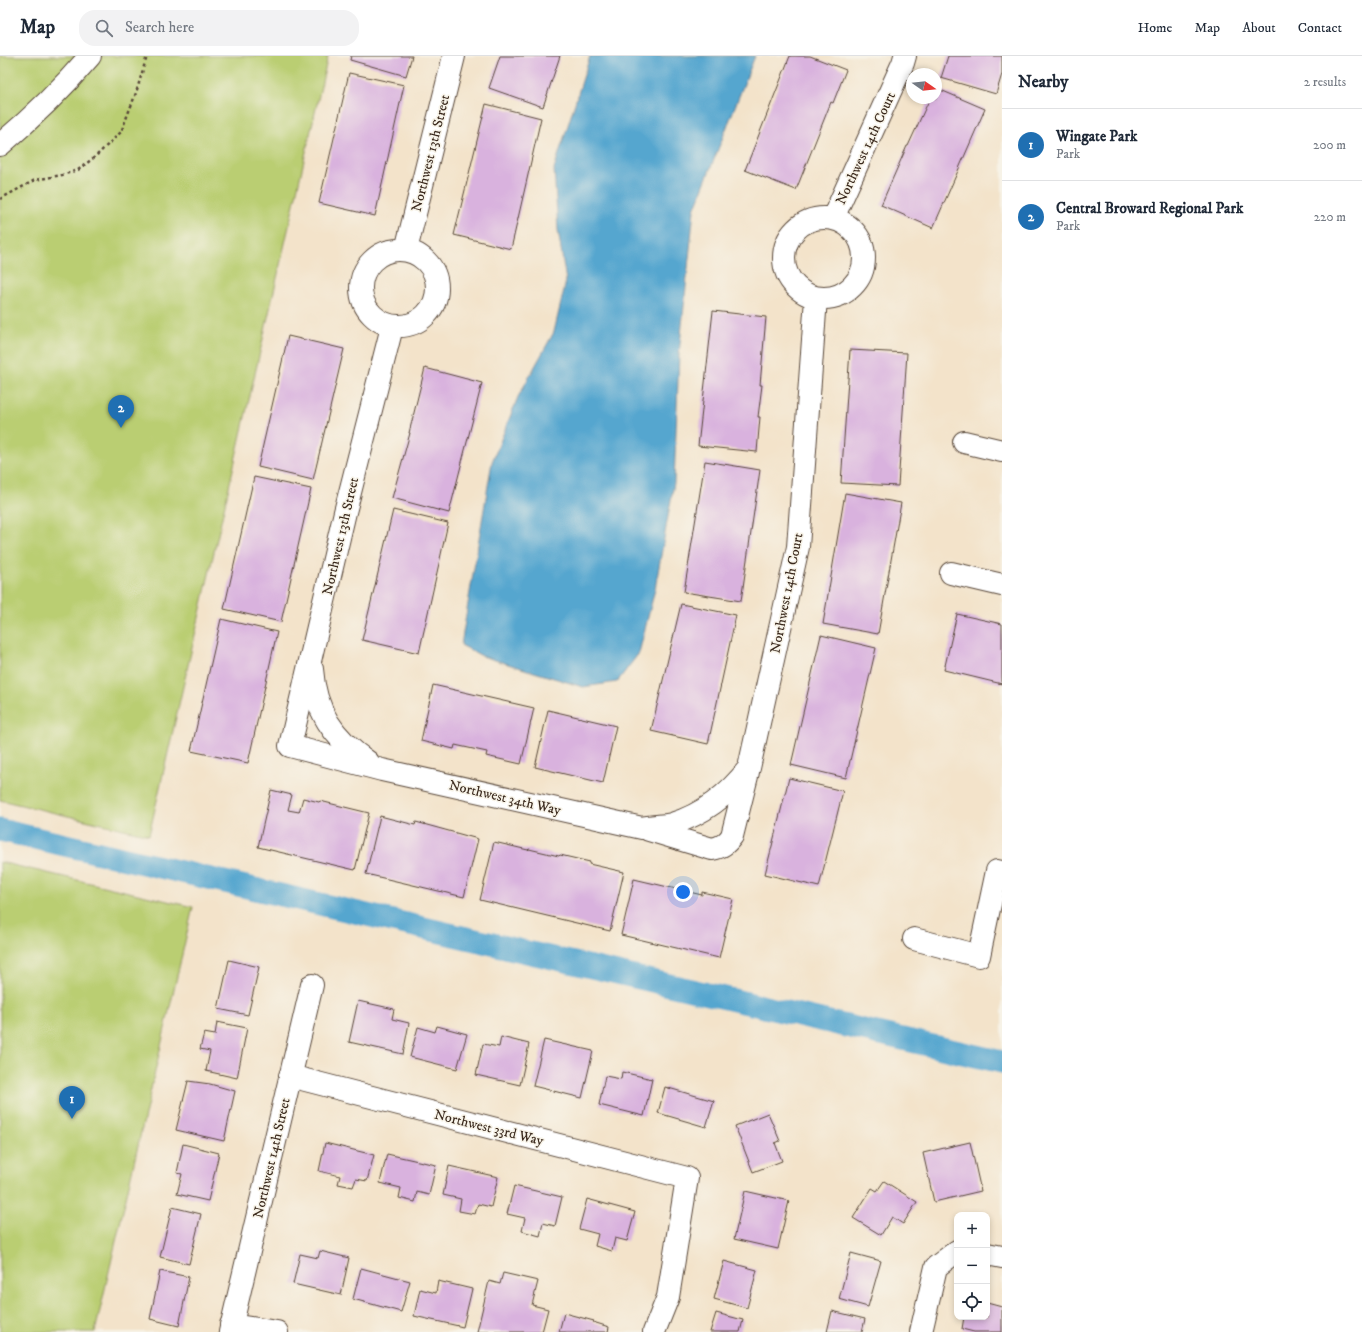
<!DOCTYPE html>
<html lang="en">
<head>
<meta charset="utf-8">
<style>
  body { margin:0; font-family:"IM FELL DW Pica",serif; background:#f2f2f3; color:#1f2937 }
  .controls { position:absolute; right:12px; bottom:12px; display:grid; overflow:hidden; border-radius:8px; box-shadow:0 2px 6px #0003 }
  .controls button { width:36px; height:36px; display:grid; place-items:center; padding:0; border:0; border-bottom:1px solid #e0e1e3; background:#fff; color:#1f2937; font:20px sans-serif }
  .compass { position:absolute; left:906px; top:12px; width:36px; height:36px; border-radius:50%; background:#fff; box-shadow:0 2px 6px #0003; rotate:104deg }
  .you { position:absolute; left:683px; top:836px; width:14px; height:14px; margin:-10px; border:3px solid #fff; border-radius:50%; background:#1a73e8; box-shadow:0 0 0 6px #1a73e833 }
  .badge { display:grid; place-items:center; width:26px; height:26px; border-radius:50%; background:#1f6fb2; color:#fff; font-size:13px; font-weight:700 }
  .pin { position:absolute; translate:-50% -33px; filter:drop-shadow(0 1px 2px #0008) }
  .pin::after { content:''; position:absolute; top:21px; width:14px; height:12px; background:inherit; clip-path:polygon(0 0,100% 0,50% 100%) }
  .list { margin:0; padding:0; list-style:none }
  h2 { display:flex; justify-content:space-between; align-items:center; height:52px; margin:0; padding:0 16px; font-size:17px }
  h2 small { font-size:13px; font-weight:400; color:#747a83 }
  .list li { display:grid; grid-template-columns:26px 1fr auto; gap:12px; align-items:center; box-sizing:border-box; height:72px; padding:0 16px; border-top:1px solid #e0e1e3 }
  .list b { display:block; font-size:15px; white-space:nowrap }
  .list p { margin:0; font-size:13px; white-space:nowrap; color:#747a83 }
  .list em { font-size:13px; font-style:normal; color:#747a83 }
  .icon { flex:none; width:22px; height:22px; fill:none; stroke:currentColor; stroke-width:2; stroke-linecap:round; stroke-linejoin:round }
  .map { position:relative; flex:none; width:1002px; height:1276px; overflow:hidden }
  header { display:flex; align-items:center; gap:24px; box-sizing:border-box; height:56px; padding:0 20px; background:#fff; border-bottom:1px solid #e0e1e3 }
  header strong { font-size:19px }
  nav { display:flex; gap:22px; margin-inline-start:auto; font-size:14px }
  .search { width:280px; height:36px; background:#f2f2f3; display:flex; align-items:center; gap:10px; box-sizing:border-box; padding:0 14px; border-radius:16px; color:#747a83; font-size:15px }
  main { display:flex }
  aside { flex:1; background:#fff }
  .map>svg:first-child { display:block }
  .green { fill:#bace72; stroke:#7a7c48 }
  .water { fill:#54a6cf; stroke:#486876 }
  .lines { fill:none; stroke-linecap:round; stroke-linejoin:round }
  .canal { stroke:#54a6cf; stroke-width:23 }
  .building { fill:#d9b2de }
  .minor-casing { stroke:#574638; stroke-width:24 }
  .path { stroke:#574638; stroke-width:2.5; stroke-dasharray:3 3; stroke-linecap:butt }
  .minor { stroke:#fff; stroke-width:22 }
  .labels { text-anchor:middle; stroke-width:3; stroke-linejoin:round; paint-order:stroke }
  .street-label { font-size:14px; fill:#3b2a1e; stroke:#f7f3e8 }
</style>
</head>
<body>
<header>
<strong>Map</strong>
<div class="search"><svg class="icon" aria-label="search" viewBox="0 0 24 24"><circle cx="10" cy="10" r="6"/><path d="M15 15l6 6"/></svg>Search here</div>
<nav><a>Home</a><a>Map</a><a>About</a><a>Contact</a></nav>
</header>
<main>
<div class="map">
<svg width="1002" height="1276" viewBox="0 0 1002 1276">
  <rect width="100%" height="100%" fill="#f7f3e8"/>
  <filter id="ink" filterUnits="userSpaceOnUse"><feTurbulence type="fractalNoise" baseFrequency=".025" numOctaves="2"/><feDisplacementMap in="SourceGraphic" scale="8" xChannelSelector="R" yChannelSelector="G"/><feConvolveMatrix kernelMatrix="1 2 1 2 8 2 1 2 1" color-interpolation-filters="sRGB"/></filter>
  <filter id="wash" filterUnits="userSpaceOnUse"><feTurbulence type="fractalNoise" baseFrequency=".012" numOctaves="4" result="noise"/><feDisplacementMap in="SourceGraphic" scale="16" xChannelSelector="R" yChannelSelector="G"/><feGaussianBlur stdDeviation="0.9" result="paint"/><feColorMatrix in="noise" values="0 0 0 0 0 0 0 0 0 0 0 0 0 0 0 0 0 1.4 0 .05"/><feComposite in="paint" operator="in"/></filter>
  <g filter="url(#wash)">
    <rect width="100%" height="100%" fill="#f3e3ca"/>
    <g class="green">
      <polygon points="0,0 328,0 149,779 0,744"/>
      <polygon points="0,806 193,851 95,1276 0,1276"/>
    </g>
    <polygon class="water" points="590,0 755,0 694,154 679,298 674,427 655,533 639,597 617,626 583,631 482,600 461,589 492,406 518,341 554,276 566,225 558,174 554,113"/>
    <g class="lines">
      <polyline class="canal" points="0,774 1002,1006"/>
    </g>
    <g id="blocks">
      <g class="building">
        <polygon points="351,0 412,0 406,20 350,4"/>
        <polygon points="500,0 560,0 543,51 489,32"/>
        <polygon points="790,0 810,0 846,14 833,47 831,46 796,134 745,114"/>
        <polygon points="948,0 1002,0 1002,18 996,38 941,22"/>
        <polygon points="349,17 404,29 375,160 319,147"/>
        <polygon points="936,32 985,53 933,172 881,149 907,90 908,90 930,42 936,42"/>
        <polygon points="486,48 541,62 511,193 454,179"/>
        <polygon points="713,255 766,261 760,329 762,329 758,361 760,361 757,396 698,390"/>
        <polygon points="288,280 344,293 313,424 258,411"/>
        <polygon points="850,294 907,297 898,430 841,427"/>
        <polygon points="425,312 482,327 449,457 392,442 410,377 409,377"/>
        <polygon points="705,405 760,414 741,545 684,536"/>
        <polygon points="254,421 311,433 281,566 224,553"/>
        <polygon points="845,437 901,447 878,578 823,568"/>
        <polygon points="393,454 448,467 419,597 362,584"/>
        <polygon points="681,548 736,559 708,688 651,675"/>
        <polygon points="957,558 1002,568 1002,628 944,614"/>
        <polygon points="221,563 277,576 248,707 191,695"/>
        <polygon points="821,579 876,592 846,722 791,709"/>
        <polygon points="433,629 534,652 521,708 486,700 487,696 455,689 454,693 421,685"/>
        <polygon points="548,654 616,670 603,727 535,711"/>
        <polygon points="789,722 843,735 819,831 765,818"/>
        <polygon points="271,734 292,739 288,754 299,756 303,742 319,746 320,745 369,757 355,814 258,791"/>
        <polygon points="380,760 415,769 416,766 478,783 464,841 366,818"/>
        <polygon points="494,786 528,794 529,793 559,800 560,799 590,806 589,808 624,816 610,875 480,844"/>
        <polygon points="634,823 702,839 702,836 733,843 719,902 621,879"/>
        <polygon points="229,904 259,911 248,959 218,953"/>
        <polygon points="358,945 394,953 392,963 409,967 403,998 349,986"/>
        <polygon points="217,966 247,972 237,1022 206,1015 210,995 200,993 204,977 215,979"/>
        <polygon points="437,970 467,978 457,1013 410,1001 418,971 435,976"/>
        <polygon points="501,981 529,988 520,1029 476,1019 483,988 499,991"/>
        <polygon points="544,984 593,995 582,1042 533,1030"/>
        <polygon points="622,1016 652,1023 644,1060 599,1049 605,1020 621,1023"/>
        <polygon points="188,1025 210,1028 235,1035 224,1085 176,1074"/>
        <polygon points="665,1031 714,1045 706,1071 658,1057"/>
        <polygon points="768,1057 780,1085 775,1087 782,1105 753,1116 735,1070"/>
        <polygon points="970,1086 981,1135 934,1146 923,1097"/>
        <polygon points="325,1087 374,1099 367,1125 356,1123 353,1131 338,1128 340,1120 319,1115"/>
        <polygon points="183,1088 219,1097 208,1145 177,1138 182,1118 177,1117"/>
        <polygon points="387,1098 436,1109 429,1139 417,1136 415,1146 399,1142 401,1132 380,1127"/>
        <polygon points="449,1110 498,1121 491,1151 478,1148 475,1158 459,1155 461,1143 443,1139"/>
        <polygon points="884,1125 917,1146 903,1168 892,1161 881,1179 853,1162 872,1132 877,1135"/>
        <polygon points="514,1130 562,1141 555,1170 543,1167 540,1180 522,1175 525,1162 507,1158"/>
        <polygon points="745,1135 789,1145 778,1193 734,1183"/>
        <polygon points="587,1143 635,1156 627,1185 615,1182 612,1195 595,1190 598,1178 579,1173"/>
        <polygon points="172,1151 201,1158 189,1208 160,1201"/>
        <polygon points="320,1195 349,1202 341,1239 293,1228 300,1198 318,1202"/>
        <polygon points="851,1197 881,1205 868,1251 839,1243"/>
        <polygon points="724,1205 757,1214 747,1252 714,1243"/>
        <polygon points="361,1212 410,1225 401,1256 353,1243"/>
        <polygon points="160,1215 189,1221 179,1270 150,1263"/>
        <polygon points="503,1217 538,1225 532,1249 548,1253 542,1276 477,1276 489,1225 500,1228"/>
        <polygon points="438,1225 472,1233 463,1271 414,1260 420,1233 436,1237"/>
        <polygon points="987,1247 1002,1251 1002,1276 974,1276 962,1273 964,1261 987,1261"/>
        <polygon points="832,1255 865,1263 862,1276 827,1276"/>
        <polygon points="564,1257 594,1265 593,1266 609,1271 608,1276 559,1276"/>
        <polygon points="716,1257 743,1264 740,1276 710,1276"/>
      </g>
    </g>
  </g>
  <g filter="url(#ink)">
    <use href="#blocks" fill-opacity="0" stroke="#574638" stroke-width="1"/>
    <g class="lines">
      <g class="minor-casing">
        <g id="minor">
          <path d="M0 89C32 62 62 33 90 0"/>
          <circle cx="824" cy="202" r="40"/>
          <polyline points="833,162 903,7 905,0"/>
          <circle cx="399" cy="232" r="38"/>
          <polyline points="406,194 454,0"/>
          <path d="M392 271 345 456 290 690 382 714 642 772C652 770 663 770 672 768 704 758 729 738 749 712L798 491 816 242"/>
          <polyline points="964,386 1002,395"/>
          <polyline points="951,517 1002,529"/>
          <path d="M312 613C315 655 333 682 368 706"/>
          <path d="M649 774 712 793C722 791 726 788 732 780L748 716"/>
          <polyline points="914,883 979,900 997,815 1002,816"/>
          <polyline points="290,1020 687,1122 668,1241 654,1276"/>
          <polyline points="987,1198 1002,1201"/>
          <polyline points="231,1269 277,1276"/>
          <polyline points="230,1276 312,929"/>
          <polyline points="921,1276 936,1211 957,1195"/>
        </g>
      </g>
      <polyline class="path" points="0,143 35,124 62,119 78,114 96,100 121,76 136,37 147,0"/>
      <use href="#minor" class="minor"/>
    </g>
  </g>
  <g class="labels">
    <g class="street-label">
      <text transform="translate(865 92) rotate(-65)" y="5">Northwest 14th Court</text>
      <text transform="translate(430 97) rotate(-76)" y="5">Northwest 13th Street</text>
      <text transform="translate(340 480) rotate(-77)" y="5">Northwest 13th Street</text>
      <text transform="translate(786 537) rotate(-79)" y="5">Northwest 14th Court</text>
      <text transform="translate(505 741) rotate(13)" y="5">Northwest 34th Way</text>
      <text transform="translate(489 1071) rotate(14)" y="5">Northwest 33rd Way</text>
      <text transform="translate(271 1102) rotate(-77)" y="5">Northwest 14th Street</text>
    </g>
  </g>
</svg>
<div class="controls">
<button>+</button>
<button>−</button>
<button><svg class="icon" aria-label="locate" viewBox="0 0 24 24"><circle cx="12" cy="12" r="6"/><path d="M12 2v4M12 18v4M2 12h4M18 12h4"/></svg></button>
</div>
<svg class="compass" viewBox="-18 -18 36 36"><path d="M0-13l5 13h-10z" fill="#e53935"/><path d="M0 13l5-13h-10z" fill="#747a83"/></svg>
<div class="you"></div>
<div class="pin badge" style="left:72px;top:1063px">1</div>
<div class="pin badge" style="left:121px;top:372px">2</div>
</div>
<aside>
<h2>Nearby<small>2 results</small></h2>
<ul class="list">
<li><span class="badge">1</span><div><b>Wingate Park</b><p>Park</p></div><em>200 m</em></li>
<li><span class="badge">2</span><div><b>Central Broward Regional Park</b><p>Park</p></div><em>220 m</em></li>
</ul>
</aside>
</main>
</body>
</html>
